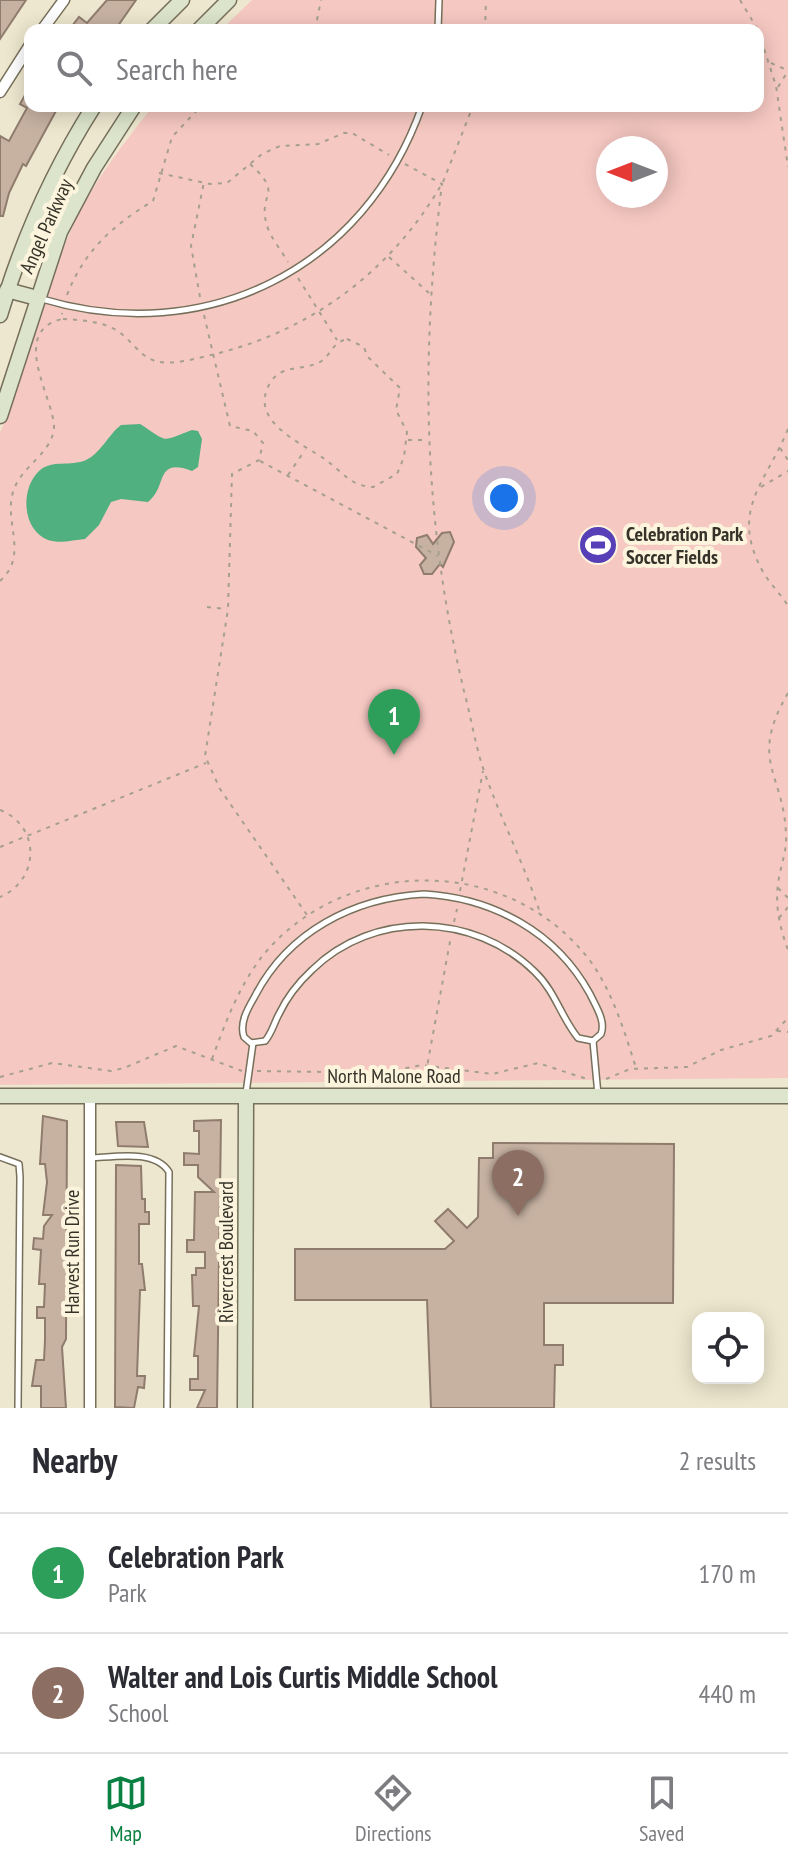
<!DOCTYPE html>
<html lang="en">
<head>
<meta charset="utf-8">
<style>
  body { margin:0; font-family:"PT Sans Narrow",sans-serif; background:#f2f2f3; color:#2b2b33 }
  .controls { position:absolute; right:24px; bottom:24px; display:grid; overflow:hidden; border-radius:16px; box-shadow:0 4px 20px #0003 }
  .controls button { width:72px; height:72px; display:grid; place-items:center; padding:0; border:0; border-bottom:2px solid #e1e1e2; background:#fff; color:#2b2b33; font:40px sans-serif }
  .compass { position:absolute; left:596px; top:136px; width:72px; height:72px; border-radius:50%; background:#fff; box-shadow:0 4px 20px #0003; rotate:270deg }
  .you { position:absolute; left:504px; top:498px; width:28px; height:28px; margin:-20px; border:6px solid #fff; border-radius:50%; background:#1a73e8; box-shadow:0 0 0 12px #1a73e833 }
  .badge { display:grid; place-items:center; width:52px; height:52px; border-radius:50%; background:#0b8043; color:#fff; font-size:26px; font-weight:700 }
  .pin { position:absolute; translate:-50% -66px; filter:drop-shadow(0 2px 4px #0008) }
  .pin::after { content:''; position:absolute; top:42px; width:28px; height:24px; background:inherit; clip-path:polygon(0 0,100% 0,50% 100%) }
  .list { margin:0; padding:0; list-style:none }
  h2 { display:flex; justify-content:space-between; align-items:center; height:104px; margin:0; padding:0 32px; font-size:34px }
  h2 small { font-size:26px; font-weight:400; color:#7c7c81 }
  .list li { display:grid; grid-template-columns:52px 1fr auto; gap:24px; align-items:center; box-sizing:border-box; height:120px; padding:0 32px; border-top:2px solid #e1e1e2 }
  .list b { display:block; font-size:30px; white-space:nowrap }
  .list p { margin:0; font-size:26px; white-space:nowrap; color:#7c7c81 }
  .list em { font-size:26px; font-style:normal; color:#7c7c81 }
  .icon { flex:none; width:44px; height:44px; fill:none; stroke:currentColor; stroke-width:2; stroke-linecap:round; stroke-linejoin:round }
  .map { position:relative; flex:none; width:788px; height:1408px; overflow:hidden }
  .search { position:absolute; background:#fff; box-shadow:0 4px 20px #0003; left:24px; right:24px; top:24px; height:88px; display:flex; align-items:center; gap:20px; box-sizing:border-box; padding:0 28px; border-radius:16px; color:#7c7c81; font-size:30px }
  .sheet { height:344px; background:#fff }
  nav { display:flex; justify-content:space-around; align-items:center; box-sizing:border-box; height:112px; border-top:2px solid #e1e1e2; background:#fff; font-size:22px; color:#7c7c81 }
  nav a { display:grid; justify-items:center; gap:4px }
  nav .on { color:#0b8043 }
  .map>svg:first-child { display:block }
  .green { fill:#f6c8c2; fill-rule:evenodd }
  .water { fill:#51b07f }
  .building { fill:#c7b2a2; stroke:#8f7c6d; stroke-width:2 }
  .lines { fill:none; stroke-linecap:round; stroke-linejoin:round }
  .lane-casing { stroke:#766f5a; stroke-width:8 }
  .street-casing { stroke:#766f5a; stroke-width:13 }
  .secondary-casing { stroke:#766f5a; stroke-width:17 }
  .path { stroke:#a5a08d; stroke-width:2; stroke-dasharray:4 6; stroke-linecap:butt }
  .lane { stroke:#fff; stroke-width:5 }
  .street { stroke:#fff; stroke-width:10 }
  .secondary { stroke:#dce5cb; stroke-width:14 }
  .labels { text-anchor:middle; stroke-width:8; stroke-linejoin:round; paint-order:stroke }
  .street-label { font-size:20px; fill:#353229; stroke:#fcf4dc }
  .poi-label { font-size:20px; font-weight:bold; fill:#353229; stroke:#fcf4dc; text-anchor:start }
</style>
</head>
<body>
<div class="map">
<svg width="788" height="1408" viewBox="0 0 788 1408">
  <rect width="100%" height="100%" fill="#eee7cf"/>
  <path class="green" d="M252 0H788V1078L0 1085V432C28 370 41 303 67 240 87 190 120 148 153 106H758V30H221ZM608 148H656V196H608Z"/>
  <path class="water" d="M140 424C170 443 159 442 192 430L198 431 202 439 198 467 192 471C154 457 168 487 148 502L121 499 111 502 99 525 85 539C74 540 60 544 48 540 22 530 20 489 39 471 52 459 70 467 86 460 101 453 108 435 121 425Z"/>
  <g class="building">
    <polygon points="0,0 26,0 0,39"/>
    <polygon points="107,0 136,0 115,30 69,30 79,17 87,23"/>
    <polygon points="30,86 30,106 57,109 26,166 23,164 9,193 3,216 0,216 0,136 9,141 27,108 20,104"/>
    <polygon points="450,532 454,542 443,567 440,564 432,574 424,574 420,565 426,558 416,547 417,538 427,535 433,544 442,533"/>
    <polygon points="43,1116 67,1121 66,1339 62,1347 66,1408 41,1408 41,1386 32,1386 36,1360 44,1360 45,1340 45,1318 37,1318 37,1307 44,1307 45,1284 39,1284 41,1250 33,1249 34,1238 43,1239 44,1226 52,1215 43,1215 47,1182 45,1164 40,1164"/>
    <polygon points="221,1120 217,1408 197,1408 205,1390 190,1390 190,1379 198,1379 198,1356 194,1356 199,1306 193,1306 192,1275 196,1275 196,1268 205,1268 205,1252 187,1252 187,1240 194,1240 195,1192 214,1192 198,1177 198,1165 184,1165 184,1153 199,1154 199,1131 194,1131 194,1121"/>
    <polygon points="116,1122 144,1122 148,1147 118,1146"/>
    <polygon points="493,1143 674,1144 673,1303 544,1303 544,1345 563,1345 563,1365 555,1365 554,1408 431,1408 427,1300 295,1300 295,1249 445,1249 454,1241 435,1221 448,1209 467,1228 478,1217 479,1158 493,1158"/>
    <polygon points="116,1165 141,1166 142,1199 145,1199 145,1212 149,1212 149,1224 139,1224 139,1264 142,1264 145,1290 140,1290 137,1376 145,1376 144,1388 138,1387 134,1408 115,1407"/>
  </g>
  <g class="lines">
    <g class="lane-casing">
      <g id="lane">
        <polyline points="438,30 439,0"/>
        <path d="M42 299C206 348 365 269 422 106"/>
        <path d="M424 894C493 898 556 932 590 994 596 1007 606 1021 601 1034L593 1041 578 1038C561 1017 555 991 535 972 474 912 373 910 312 970 298 983 287 997 279 1014 274 1023 272 1033 265 1041L251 1043 244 1037C239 1023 248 1008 255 996 288 932 353 898 424 894Z"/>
        <polyline points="593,1041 598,1095"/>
        <polyline points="246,1093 253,1043"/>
        <polyline points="0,1157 19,1164 20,1177 18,1408"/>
        <path d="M91 1158C114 1157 155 1149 169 1172L167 1408"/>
      </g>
    </g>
    <g class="street-casing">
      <g id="street">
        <polyline points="42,30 64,0"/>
        <polyline points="0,92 30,45"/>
        <polyline points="90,1096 90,1408"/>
      </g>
    </g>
    <g class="secondary-casing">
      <g id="secondary">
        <polyline points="152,30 182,0"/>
        <polyline points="199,30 229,0"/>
        <polyline points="7,290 37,298"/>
        <path d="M0 315C22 240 52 172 94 106"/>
        <polyline points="0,416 60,232 94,168 134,106"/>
        <polyline points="0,1096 788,1096"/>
        <polyline points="245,1408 246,1096"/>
      </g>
    </g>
    <g class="path">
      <polyline points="740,0 758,30"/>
      <polyline points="315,30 321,0"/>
      <polyline points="485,30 486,0"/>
      <polyline points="758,30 776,86 788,167"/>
      <polyline points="771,63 787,70"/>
      <polyline points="778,87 788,71"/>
      <path d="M250 164C284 195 259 191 266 222 269 236 281 250 288 262"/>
      <path d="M405 164 442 184C420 358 423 520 464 691 471 717 475 744 483 768 500 818 525 865 541 916"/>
      <polyline points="159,173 210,184 227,183 262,154 280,146 318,144 344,133 352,133 389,155"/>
      <polyline points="443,182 473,106"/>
      <polyline points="389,257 429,293"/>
      <polyline points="298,278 337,340"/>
      <path d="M67 295C84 251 113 225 153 201L172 137 201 106"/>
      <polyline points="200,297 191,246 204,182"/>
      <polyline points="204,315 230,426 253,431 263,443 259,460 232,474 228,609 205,756 220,789 307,915"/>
      <path d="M63 319C81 320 100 321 116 330 130 338 139 356 155 361 172 366 198 358 215 354 310 331 390 272 440 187"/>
      <path d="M347 339 364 347 367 356 400 388 396 410 407 432 404 457 397 474 373 487C350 486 344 473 326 460 304 444 247 422 270 383 281 364 303 371 320 362 332 355 331 343 347 339Z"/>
      <path d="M788 429C765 485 729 510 763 572 770 584 781 594 788 606"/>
      <polyline points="408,440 425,440"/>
      <polyline points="780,448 788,460"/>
      <polyline points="260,461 438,556"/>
      <polyline points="288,475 305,450"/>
      <polyline points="761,487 788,471"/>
      <path d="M0 581C30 554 2 521 14 489 23 465 52 453 54 428 55 400 8 332 62 319V313"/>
      <polyline points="207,607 227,609"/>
      <path d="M788 693C748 762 784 772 786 835 787 852 780 867 778 884 775 907 780 928 788 950"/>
      <path d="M0 810C41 826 40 880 0 897"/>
      <polyline points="0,847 206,763"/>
      <polyline points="778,888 788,898"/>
      <polyline points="460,891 483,771"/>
      <polyline points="779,918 788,907"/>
      <polyline points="454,922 457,909"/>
      <polyline points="777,1031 788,1032"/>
      <path d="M212 1059C228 1016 244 971 279 938 368 854 516 862 591 962 613 993 625 1033 636 1068"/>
      <polyline points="257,1071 326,1072 356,1078 422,1065 492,1074 538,1063 587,1079"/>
      <polyline points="0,1077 52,1063 111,1071 124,1068 176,1046 242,1071"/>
      <polyline points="606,1079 630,1069 687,1067 721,1050 771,1036 788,1018"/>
      <polyline points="424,1083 451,936"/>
    </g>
    <use href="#lane" class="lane"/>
    <use href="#street" class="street"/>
    <use href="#secondary" class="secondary"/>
  </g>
  <defs>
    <g id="stadium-disc" transform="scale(2)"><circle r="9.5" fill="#573fb7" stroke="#fcf4dc"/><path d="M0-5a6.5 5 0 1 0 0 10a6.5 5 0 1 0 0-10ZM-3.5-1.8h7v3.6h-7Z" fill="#fff"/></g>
  </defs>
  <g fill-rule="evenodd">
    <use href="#stadium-disc" x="598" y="545"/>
  </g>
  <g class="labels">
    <g class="street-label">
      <text transform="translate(46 226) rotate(-66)" y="7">Angel Parkway</text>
      <text x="394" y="1083">North Malone Road</text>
      <text transform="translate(72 1252) rotate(-90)" y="7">Harvest Run Drive</text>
      <text transform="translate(226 1252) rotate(-90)" y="7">Rivercrest Boulevard</text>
    </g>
    <g class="poi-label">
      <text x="626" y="541">Celebration Park<tspan x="626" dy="23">Soccer Fields</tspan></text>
    </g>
  </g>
</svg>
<div class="controls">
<button><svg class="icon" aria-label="locate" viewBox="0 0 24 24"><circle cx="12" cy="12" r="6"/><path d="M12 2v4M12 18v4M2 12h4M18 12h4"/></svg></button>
</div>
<svg class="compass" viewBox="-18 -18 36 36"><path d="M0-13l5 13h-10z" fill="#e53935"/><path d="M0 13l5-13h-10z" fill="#7c7c81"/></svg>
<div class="you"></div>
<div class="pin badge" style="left:394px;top:755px;background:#2e9e5b">1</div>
<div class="pin badge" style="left:518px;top:1216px;background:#8d6e63">2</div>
<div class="search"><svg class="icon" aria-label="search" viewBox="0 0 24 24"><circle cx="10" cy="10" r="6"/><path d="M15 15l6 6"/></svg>Search here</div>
</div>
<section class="sheet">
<h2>Nearby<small>2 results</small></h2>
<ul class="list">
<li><span class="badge" style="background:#2e9e5b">1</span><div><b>Celebration Park</b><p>Park</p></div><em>170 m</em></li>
<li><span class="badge" style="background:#8d6e63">2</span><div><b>Walter and Lois Curtis Middle School</b><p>School</p></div><em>440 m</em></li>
</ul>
</section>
<nav>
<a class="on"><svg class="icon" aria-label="map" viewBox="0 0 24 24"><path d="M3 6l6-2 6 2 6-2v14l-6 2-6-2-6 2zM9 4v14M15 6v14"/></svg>Map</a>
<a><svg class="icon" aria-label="directions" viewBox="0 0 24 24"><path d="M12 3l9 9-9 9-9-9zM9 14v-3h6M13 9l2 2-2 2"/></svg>Directions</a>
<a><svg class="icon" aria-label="saved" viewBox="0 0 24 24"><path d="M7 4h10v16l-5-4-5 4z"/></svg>Saved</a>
</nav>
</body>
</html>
